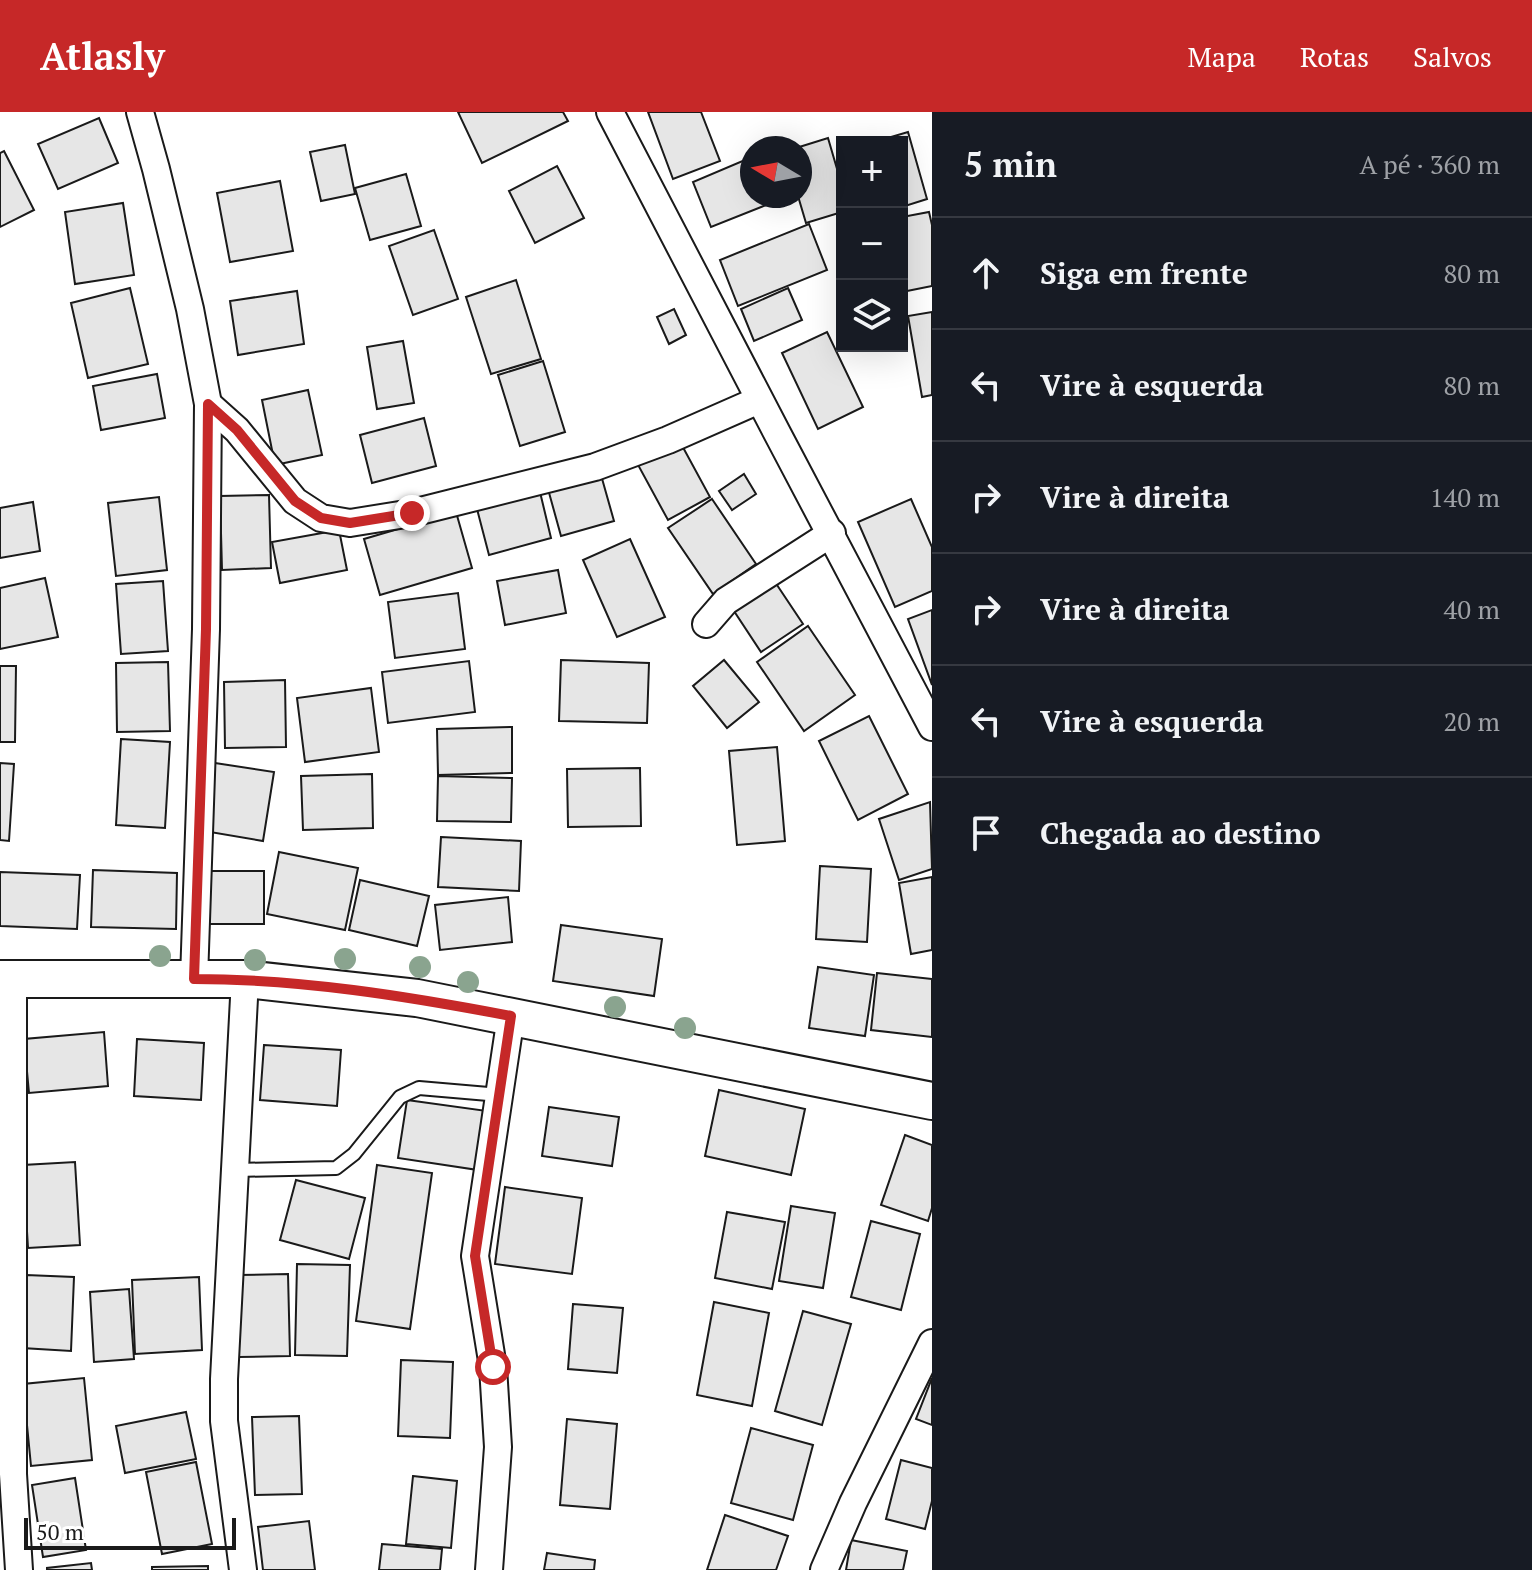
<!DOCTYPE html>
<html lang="pt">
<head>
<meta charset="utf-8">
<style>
  body { margin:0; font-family:"PT Serif",serif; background:#20242c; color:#f1f3f6 }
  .controls { position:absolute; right:24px; top:24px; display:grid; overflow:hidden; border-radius:0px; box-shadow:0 8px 32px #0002 }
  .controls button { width:72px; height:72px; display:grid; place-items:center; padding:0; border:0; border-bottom:2px solid #363941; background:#171b24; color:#f1f3f6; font:40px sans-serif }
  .compass { position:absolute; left:740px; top:24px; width:72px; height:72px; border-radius:50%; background:#171b24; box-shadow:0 8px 32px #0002; rotate:280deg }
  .scale { position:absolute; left:24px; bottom:20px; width:212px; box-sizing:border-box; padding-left:8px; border:4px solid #1a1a1a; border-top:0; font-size:22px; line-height:28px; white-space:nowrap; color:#1a1a1a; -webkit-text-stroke:6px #fff; paint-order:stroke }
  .stop { position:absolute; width:24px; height:24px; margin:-18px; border:6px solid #c62828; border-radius:50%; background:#fff }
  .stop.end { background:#c62828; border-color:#fff; box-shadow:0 2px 8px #0008 }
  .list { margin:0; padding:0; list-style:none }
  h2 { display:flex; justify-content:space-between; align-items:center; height:104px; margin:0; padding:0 32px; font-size:34px }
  h2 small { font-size:26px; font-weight:400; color:#9ea1a6 }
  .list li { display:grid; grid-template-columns:52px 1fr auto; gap:24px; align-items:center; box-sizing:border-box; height:112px; padding:0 32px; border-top:2px solid #363941 }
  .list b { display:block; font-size:30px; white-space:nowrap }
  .list em { font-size:26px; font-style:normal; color:#9ea1a6 }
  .icon { flex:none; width:44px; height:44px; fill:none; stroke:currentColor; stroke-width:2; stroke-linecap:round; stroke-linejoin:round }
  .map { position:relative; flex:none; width:932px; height:1458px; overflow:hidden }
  header { display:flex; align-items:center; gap:48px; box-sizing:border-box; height:112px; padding:0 40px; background:#c62828; color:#fff }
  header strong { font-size:38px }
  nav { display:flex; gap:44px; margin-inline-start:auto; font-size:28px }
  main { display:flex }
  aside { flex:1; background:#171b24 }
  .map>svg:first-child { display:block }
  .building { fill:#e6e6e6; stroke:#1a1a1a; stroke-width:2 }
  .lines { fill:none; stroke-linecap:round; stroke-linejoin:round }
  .lane-casing { stroke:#1a1a1a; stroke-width:16 }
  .street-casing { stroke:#1a1a1a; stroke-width:30 }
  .secondary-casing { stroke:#1a1a1a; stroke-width:40 }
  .lane { stroke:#fff; stroke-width:12 }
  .street { stroke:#fff; stroke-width:26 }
  .secondary { stroke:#fff; stroke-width:36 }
  .tree { fill:#8aa48f }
  .route { stroke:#c62828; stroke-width:10 }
</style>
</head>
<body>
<header>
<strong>Atlasly</strong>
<nav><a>Mapa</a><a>Rotas</a><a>Salvos</a></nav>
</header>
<main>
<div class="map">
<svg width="932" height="1458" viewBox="0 0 932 1458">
  <rect width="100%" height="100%" fill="#fff"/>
  <g class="building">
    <polygon points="458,0 563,0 568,9 482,51"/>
    <polygon points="648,0 701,0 720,49 673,67"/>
    <polygon points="99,6 118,51 58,77 38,32"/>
    <polygon points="908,20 927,87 902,95 902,30 874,30"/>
    <polygon points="828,26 842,74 842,100 806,111 798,84 800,84 800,36 796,36"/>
    <polygon points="345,33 355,82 321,89 310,40"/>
    <polygon points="4,39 34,98 0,115 0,41"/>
    <polygon points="752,45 752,84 786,85 711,115 693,70"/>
    <polygon points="557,54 584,106 535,131 509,79"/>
    <polygon points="406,62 421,114 370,128 355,76"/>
    <polygon points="280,69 293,139 230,150 217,81"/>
    <polygon points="123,91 134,163 75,172 65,100"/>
    <polygon points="929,100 932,113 932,174 902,180 902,105"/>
    <polygon points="809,112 827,158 738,194 720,148"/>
    <polygon points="434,118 458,187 413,203 389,134"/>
    <polygon points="516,168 541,247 491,262 466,185"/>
    <polygon points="130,176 148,252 88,266 71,191"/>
    <polygon points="788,176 802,208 754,229 741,197"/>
    <polygon points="297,179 304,232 238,243 230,189"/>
    <polygon points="674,197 686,223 669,232 657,205"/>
    <polygon points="932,200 932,283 922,285 908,204"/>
    <polygon points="827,220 863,295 818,317 782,241"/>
    <polygon points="403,229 414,291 377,297 367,235"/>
    <polygon points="543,249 565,320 520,334 498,263"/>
    <polygon points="157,262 165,306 101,318 93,274"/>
    <polygon points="308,278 322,343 275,353 262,288"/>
    <polygon points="424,306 436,354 372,371 360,323"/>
    <polygon points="679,328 710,385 668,408 637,351"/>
    <polygon points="744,362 756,382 732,398 719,379"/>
    <polygon points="601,363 614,409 561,424 548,377"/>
    <polygon points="540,380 551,426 489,443 477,397"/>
    <polygon points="269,383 271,456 222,458 220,384"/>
    <polygon points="159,385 167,458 116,464 108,391"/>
    <polygon points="712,387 756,452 713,482 668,416"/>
    <polygon points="911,387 932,435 932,479 895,495 858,410"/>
    <polygon points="33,390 40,439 0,446 0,396"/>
    <polygon points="456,400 472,456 380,483 364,427"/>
    <polygon points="339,418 347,458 280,471 272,430"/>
    <polygon points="630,427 665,505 617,525 583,448"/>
    <polygon points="558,458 566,501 505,513 497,469"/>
    <polygon points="45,466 58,525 0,537 0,476"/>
    <polygon points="773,467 803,512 761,540 732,496"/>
    <polygon points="163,469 168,539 121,542 116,472"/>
    <polygon points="458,481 465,537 395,546 388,490"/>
    <polygon points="932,498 932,573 908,507"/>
    <polygon points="808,514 855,583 804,619 757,550"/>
    <polygon points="561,548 649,551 647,611 559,609"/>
    <polygon points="724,548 759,590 727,616 693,574"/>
    <polygon points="469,549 475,600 388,611 382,560"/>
    <polygon points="168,550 170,619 117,620 116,551"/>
    <polygon points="0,554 16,554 15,630 0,630"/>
    <polygon points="285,568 286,635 225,636 224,570"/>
    <polygon points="371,576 379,640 305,650 297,586"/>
    <polygon points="869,604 908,682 858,708 819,629"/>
    <polygon points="512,615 512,661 438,663 437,617"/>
    <polygon points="121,627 170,630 165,716 116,713"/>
    <polygon points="777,635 785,729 737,733 729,639"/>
    <polygon points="0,651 14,652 9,729 0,728"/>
    <polygon points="215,651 274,660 263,729 204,719"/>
    <polygon points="640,656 641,714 568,715 567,657"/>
    <polygon points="372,662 373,716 303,718 301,664"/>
    <polygon points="438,664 512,666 511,710 437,709"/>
    <polygon points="930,690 932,757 899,768 879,707"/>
    <polygon points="441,725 521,729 519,779 438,775"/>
    <polygon points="279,740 358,756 345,818 267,802"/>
    <polygon points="820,754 871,757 867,830 816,827"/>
    <polygon points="93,758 177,761 176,817 91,815"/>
    <rect x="201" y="759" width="63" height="53"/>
    <polygon points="0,760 80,763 77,817 0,814"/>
    <polygon points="932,765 932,838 911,842 899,771"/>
    <polygon points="360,768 429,784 417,834 349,818"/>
    <polygon points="508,785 512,830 440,838 435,793"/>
    <polygon points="561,813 662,827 654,884 553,869"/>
    <polygon points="818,855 874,863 865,924 809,916"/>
    <polygon points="877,861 932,867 932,925 871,918"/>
    <polygon points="104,920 108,974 29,981 24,927"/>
    <polygon points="137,927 204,931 201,988 134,984"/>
    <polygon points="264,933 341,938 337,994 260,988"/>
    <polygon points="719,978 805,997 791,1063 705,1044"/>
    <polygon points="407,988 487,999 478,1058 398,1046"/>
    <polygon points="549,995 619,1005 612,1054 542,1044"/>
    <polygon points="905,1023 932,1033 932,1096 928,1109 881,1093"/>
    <polygon points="75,1050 80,1133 28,1136 23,1053"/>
    <polygon points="377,1053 432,1061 410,1217 356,1209"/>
    <polygon points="296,1068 365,1086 349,1147 280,1128"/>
    <polygon points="505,1075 582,1086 572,1162 495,1152"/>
    <polygon points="791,1094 835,1101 823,1176 779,1169"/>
    <polygon points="727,1100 785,1110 772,1177 715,1166"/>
    <polygon points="871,1109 920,1122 901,1198 851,1185"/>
    <polygon points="297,1152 350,1153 347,1244 295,1243"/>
    <polygon points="288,1162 290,1244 239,1245 237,1163"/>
    <polygon points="26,1163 74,1165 71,1239 22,1236"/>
    <polygon points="199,1165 202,1238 135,1242 132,1168"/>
    <polygon points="129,1177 134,1247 94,1250 90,1180"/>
    <polygon points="714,1190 769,1201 752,1294 697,1283"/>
    <polygon points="573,1192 623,1196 617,1261 568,1257"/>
    <polygon points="803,1199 851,1212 822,1313 775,1299"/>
    <polygon points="401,1248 453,1250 450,1326 398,1324"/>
    <polygon points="84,1266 92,1348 31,1354 23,1272"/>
    <polygon points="932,1266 932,1313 916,1307"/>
    <polygon points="186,1300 196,1347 125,1361 116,1314"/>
    <polygon points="299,1304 302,1382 255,1383 252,1305"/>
    <polygon points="567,1307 617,1312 610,1397 560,1393"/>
    <polygon points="751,1316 813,1333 793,1408 731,1391"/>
    <polygon points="901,1348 932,1356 932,1389 925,1417 886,1407"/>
    <polygon points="196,1350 212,1432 162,1442 146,1360"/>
    <polygon points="413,1364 457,1369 451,1436 406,1432"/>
    <polygon points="75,1366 86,1438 43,1445 32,1373"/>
    <polygon points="725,1403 788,1424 776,1458 707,1458"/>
    <polygon points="309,1409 315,1458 263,1458 258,1415"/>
    <polygon points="851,1428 907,1439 903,1458 846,1458"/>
    <polygon points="382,1432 442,1437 440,1458 379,1458"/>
    <polygon points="547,1441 595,1448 594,1458 544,1458"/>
    <polygon points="91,1451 92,1458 47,1458 47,1456"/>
    <polygon points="208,1454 208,1458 152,1458 152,1455"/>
  </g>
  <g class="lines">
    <g class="lane-casing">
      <polyline id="lane" points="237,1058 336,1056 354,1042 400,985 419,976 500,983"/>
    </g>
    <g class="street-casing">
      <g id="street">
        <polyline points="140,0 156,57 190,197 208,292 206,517 194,867"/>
        <path d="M610 0C717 205 823 411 932 615"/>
        <polyline points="208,292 237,318 295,389 321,406 350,411 412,401 595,355 668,328 759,288"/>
        <polyline points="706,512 726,489 832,421"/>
        <polyline points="13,867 13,1362 19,1458"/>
        <polyline points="243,1458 224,1309 224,1267 245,867"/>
        <polyline points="489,1458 498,1335 493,1255 475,1144 511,904"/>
        <polyline points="824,1458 853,1391 932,1231"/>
      </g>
    </g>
    <g class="secondary-casing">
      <polyline id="secondary" points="0,867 245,867 417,886 932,989"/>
    </g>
    <use href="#lane" class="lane"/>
    <use href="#street" class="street"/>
    <use href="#secondary" class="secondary"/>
  </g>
  <g class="tree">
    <circle cx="160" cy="844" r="11"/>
    <circle cx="345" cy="847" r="11"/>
    <circle cx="255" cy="848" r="11"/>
    <circle cx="420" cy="855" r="11"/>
    <circle cx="468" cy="870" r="11"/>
    <circle cx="615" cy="895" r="11"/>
    <circle cx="685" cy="916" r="11"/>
  </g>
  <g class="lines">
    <path class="route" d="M412 401 350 411 321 406 295 389 237 318 208 292 206 517 194 867C301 867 406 884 511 904L475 1144 493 1255"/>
  </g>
</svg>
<div class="controls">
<button>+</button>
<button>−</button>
<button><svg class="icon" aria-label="layers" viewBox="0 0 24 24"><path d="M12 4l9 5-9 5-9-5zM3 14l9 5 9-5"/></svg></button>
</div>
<svg class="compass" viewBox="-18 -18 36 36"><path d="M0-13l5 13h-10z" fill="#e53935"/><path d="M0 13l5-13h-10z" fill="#9ea1a6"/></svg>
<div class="scale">50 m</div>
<div class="stop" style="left:493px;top:1255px"></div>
<div class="stop end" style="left:412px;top:401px"></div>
</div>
<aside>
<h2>5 min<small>A pé · 360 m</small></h2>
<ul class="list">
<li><svg class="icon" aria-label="ahead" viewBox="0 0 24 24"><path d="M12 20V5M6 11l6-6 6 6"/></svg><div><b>Siga em frente</b></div><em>80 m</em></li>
<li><svg class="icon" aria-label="left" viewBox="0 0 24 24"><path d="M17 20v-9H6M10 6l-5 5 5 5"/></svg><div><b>Vire à esquerda</b></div><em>80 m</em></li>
<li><svg class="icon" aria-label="right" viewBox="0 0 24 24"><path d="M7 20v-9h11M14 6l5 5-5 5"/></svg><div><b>Vire à direita</b></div><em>140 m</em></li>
<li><svg class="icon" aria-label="right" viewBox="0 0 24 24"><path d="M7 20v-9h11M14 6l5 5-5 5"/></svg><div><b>Vire à direita</b></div><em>40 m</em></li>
<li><svg class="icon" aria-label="left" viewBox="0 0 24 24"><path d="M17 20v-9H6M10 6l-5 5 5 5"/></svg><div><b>Vire à esquerda</b></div><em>20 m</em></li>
<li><svg class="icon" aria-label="arrive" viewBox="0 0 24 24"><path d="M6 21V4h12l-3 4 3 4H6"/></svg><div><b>Chegada ao destino</b></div></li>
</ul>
</aside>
</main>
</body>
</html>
